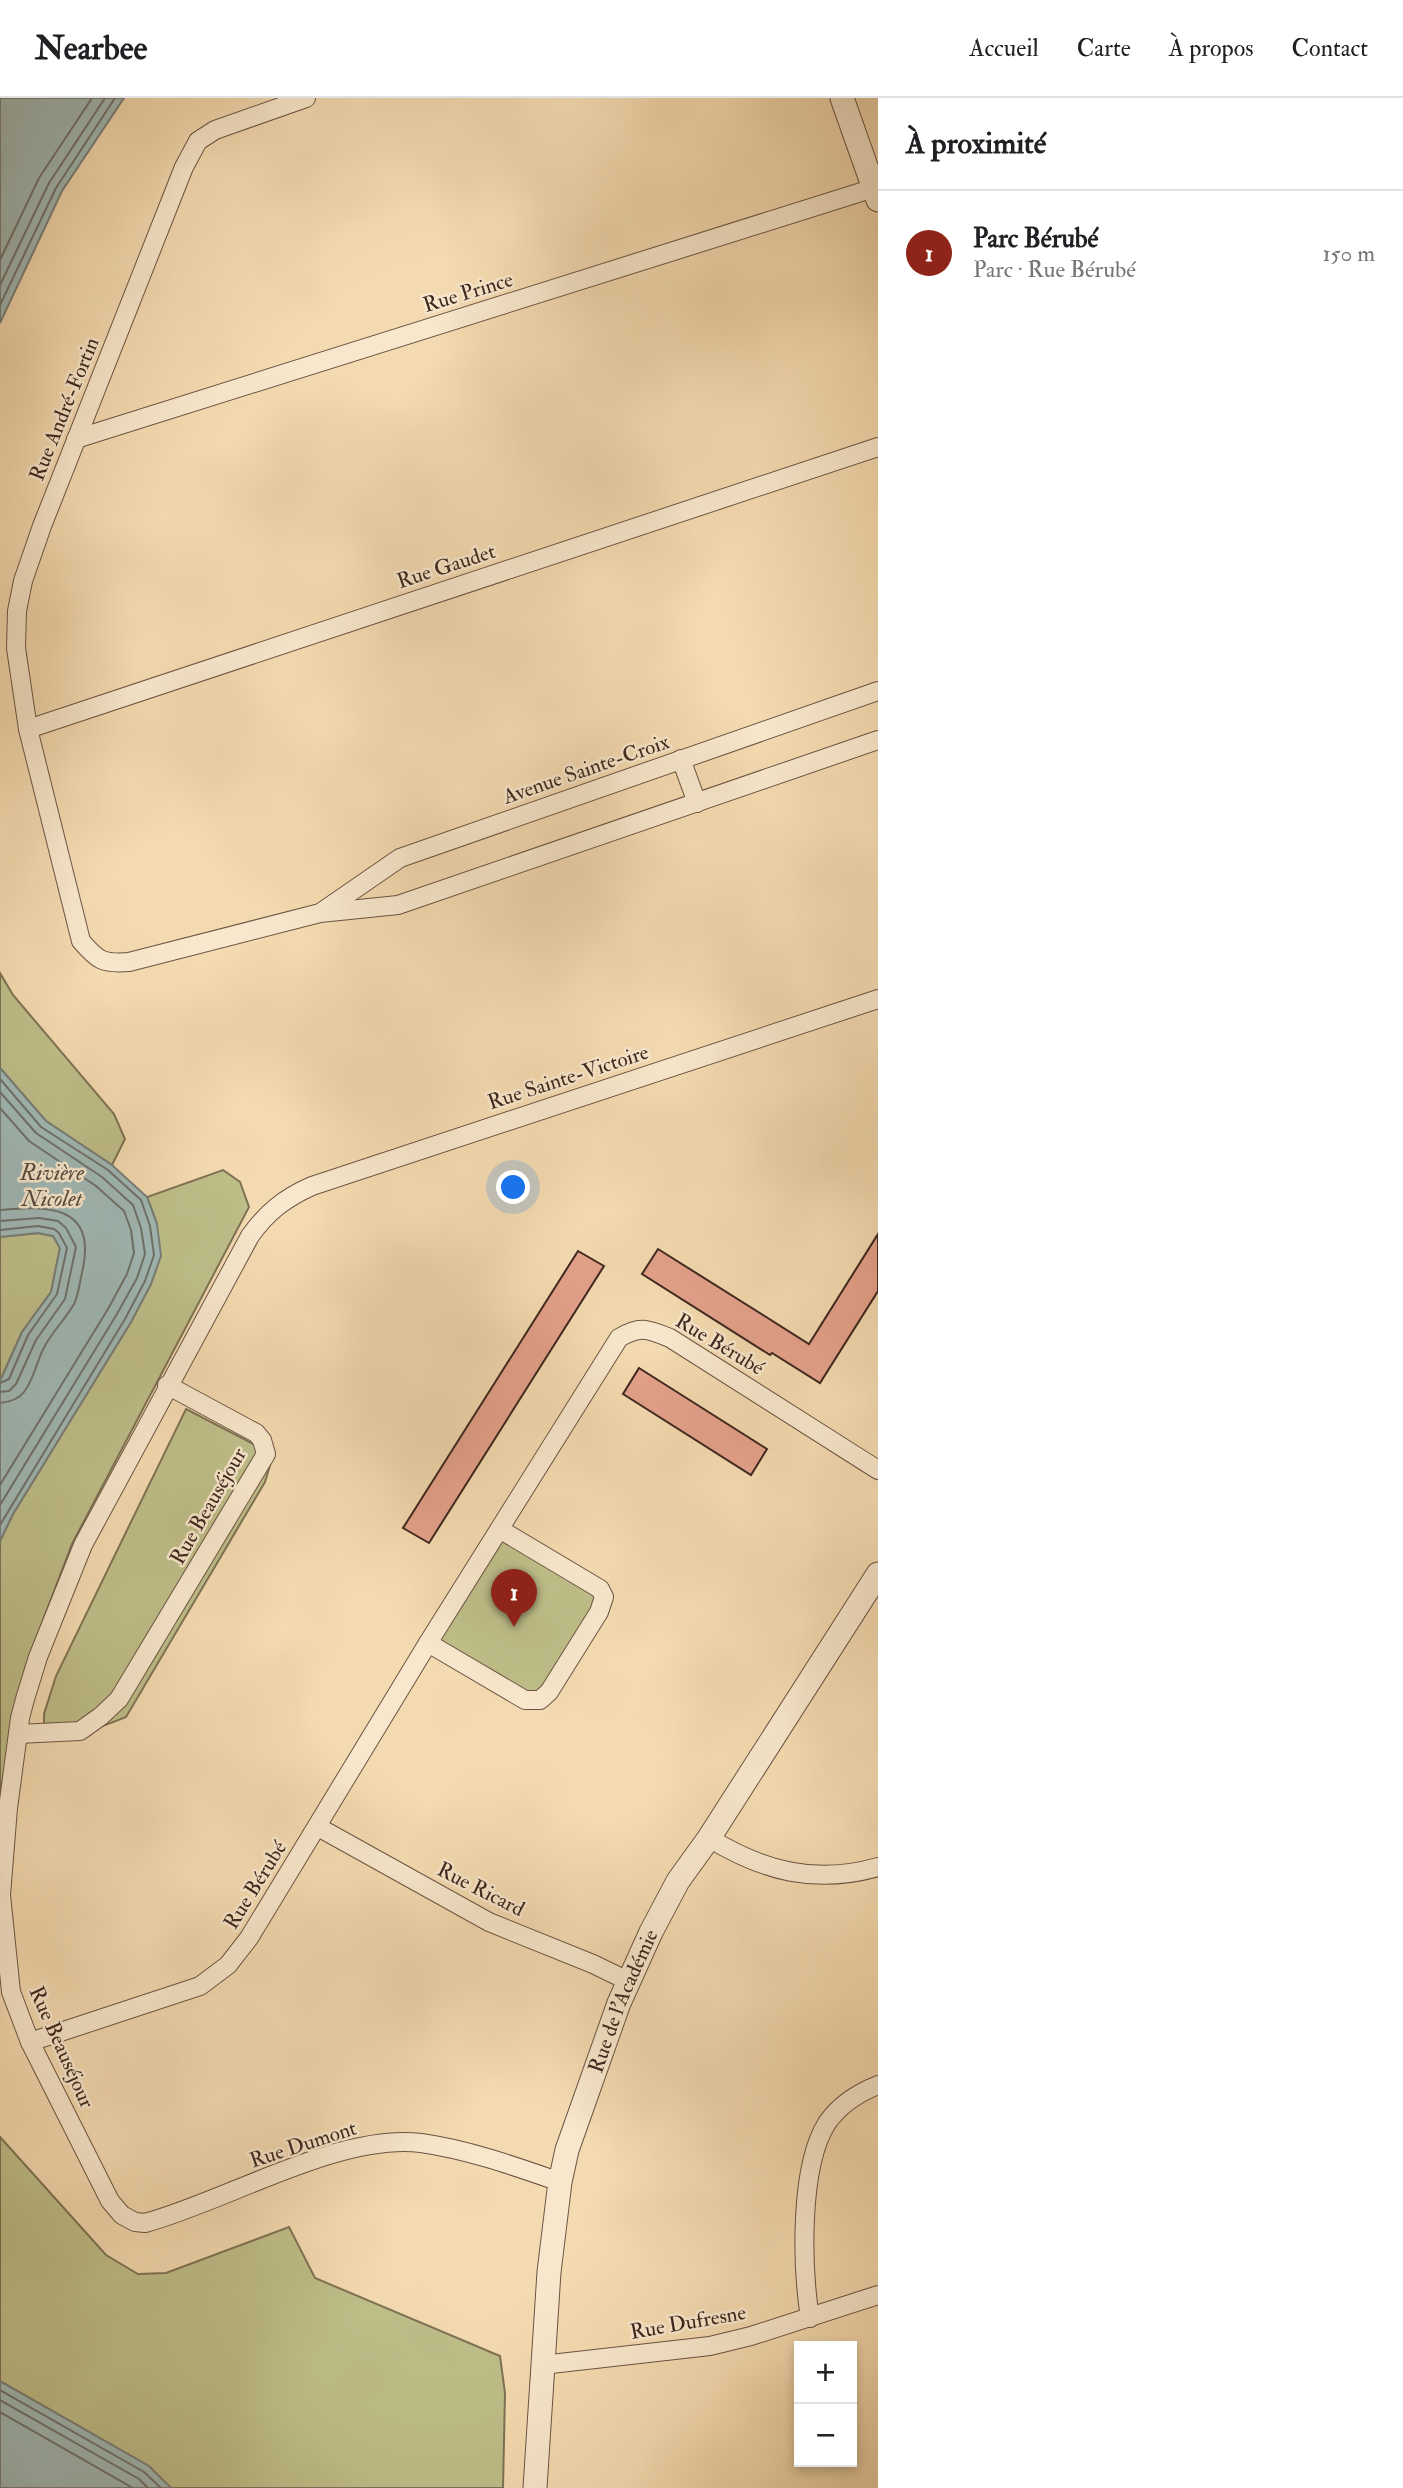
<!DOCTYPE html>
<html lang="fr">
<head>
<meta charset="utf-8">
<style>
  body { margin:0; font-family:"IM FELL Double Pica",serif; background:#f2f2f2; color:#202124 }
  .controls { position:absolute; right:21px; bottom:21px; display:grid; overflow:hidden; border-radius:0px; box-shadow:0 4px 10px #0003 }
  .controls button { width:63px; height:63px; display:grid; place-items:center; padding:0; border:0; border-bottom:2px solid #e0e0e0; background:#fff; color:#202124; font:35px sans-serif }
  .you { position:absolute; left:514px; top:1090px; width:24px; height:24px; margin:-18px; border:5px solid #fff; border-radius:50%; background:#1a73e8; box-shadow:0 0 0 10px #1a73e833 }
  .badge { display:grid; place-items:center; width:46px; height:46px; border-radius:50%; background:#8f2418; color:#fff; font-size:23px; font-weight:700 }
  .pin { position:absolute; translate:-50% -58px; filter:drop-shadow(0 2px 4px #0008) }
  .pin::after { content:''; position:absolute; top:37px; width:24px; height:21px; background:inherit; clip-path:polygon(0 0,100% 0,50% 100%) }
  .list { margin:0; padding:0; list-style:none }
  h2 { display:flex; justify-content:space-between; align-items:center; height:91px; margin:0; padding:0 28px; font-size:30px }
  h2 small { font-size:23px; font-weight:400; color:#757577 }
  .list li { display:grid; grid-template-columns:46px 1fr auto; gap:21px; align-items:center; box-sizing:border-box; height:126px; padding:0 28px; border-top:2px solid #e0e0e0 }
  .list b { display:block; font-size:26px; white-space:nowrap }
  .list p { margin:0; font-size:23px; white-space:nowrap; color:#757577 }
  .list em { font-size:23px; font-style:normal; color:#757577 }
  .map { position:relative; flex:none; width:878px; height:2390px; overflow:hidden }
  header { display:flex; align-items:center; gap:42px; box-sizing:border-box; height:98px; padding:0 35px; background:#fff; border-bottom:2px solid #e0e0e0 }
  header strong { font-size:33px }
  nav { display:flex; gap:38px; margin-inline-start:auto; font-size:24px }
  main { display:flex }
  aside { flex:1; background:#fff }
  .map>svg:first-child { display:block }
  .green { fill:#bebe89; stroke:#7e7254; stroke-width:2 }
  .water { fill:#9fb8b5; stroke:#787e79; stroke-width:2 }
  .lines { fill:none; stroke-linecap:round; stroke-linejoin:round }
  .shore { stroke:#6e706a; stroke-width:2 }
  .building { fill:#e5a18b; stroke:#3d271f; stroke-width:2 }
  .minor-casing { stroke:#6b5443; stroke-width:20 }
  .tertiary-casing { stroke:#6b5443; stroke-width:25 }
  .minor { stroke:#f8e7cc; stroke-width:18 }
  .tertiary { stroke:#f8e7cc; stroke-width:23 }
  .labels { text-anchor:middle; stroke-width:5; stroke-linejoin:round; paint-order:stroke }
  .street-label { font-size:21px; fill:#3d271f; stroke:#f8e7cc }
  .water-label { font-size:23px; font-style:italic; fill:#564b44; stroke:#f8e7cc }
</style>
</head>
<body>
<header>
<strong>Nearbee</strong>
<nav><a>Accueil</a><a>Carte</a><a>À propos</a><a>Contact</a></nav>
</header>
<main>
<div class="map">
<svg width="878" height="2390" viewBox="0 0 878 2390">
  <rect width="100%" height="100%" fill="#f4dab0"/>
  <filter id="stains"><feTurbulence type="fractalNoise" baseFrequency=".00286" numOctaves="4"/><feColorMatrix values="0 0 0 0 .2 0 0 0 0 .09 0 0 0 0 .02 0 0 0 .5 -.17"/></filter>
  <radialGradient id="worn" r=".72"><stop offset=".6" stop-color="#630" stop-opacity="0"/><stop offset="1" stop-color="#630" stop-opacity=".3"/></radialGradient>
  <g class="green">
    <polygon points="0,875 13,897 114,1016 125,1041 112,1067 46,1023 0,970"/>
    <polygon points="223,1072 240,1084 249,1109 72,1446 25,1570 0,1696 0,1443 13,1416 131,1224 151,1186 157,1126 147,1099"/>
    <polygon points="38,1135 53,1138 60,1150 51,1194 22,1234 0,1283 0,1139"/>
    <path d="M186 1311 263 1351 271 1364 265 1384 126 1619C106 1627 65 1644 44 1636V1616L56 1578Z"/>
    <polygon points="501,1432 604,1499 540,1602 428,1545"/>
    <polygon points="0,2039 106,2157 138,2176 166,2175 289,2129 315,2180 500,2258 505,2295 503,2390 171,2390 148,2368 0,2283"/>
  </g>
  <g class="water">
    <polygon points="0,0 124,0 62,93 0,225"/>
    <polygon points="0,970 46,1023 112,1067 147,1099 157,1126 161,1158 151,1186 131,1224 13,1416 0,1443 0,1283 22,1234 51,1194 60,1150 53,1138 38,1135 0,1139"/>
    <polygon points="0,2283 149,2368 171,2390 0,2390"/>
  </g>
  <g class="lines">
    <g class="shore">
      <polyline points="0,162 39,80 92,0"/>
      <polyline points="0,187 49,85 105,0"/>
      <polyline points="0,207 56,90 115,0"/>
      <polyline points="0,981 41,1029 108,1072 141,1102 150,1128 154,1157 145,1183 125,1221 0,1427"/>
      <polyline points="0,994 36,1035 102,1079 133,1107 141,1130 145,1156 137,1180 117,1216 0,1407"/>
      <polyline points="0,1010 29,1043 96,1088 124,1113 131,1132 134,1155 127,1176 108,1211 0,1387"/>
      <path d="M0 1112C46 1108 96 1106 83 1170 80 1182 79 1196 74 1206 66 1220 54 1232 46 1246 37 1260 35 1280 24 1294 18 1302 9 1304 0 1305"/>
      <polyline points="0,1123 39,1120 58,1123 66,1130 76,1149 65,1201 36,1242 16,1286 9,1293 0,1294"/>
      <polyline points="0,1132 38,1128 54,1131 59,1135 67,1150 57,1196 28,1237 9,1281 0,1285"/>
      <polyline points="0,2292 144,2374 161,2390"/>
      <polyline points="0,2302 139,2381 148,2390"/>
      <polyline points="0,2314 133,2390"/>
    </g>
  </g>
  <g class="building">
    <polygon points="878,1136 878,1193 820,1285 772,1255 770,1257 642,1176 658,1151 809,1246"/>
    <polygon points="578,1153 604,1168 429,1445 403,1430"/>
    <polygon points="639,1270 767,1351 751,1377 623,1296"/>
  </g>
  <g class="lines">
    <g class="minor-casing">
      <g id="minor">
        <path d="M306 0 215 32 198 43 184 69 42 428 23 483 17 513 16 550 28 631 81 843C98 863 103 866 129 864L320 815 398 807 878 642"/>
        <polyline points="76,341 874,90"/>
        <polyline points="28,631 878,349"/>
        <polyline points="681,661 697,705"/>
        <polyline points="323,813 400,760 878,593"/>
        <polyline points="428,1545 525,1602 540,1602 549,1594 599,1514 604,1499 600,1491 501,1432"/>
        <polyline points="18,1636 80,1633 101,1618 119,1601 266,1356 262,1342 256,1335 167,1287"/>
        <polyline points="318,1729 489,1824 593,1866 628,1883"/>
        <path d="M709 1740C763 1773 815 1787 878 1769"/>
        <path d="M30 1944 200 1888 228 1867 249 1840 428 1545 619 1240C640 1227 648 1231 670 1240L878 1372"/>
        <path d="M560 2084C517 2069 466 2051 421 2045 338 2035 227 2103 145 2125L135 2124 122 2117 110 2103 30 1944 11 1894 1 1797 8 1710 20 1620 25 1601 38 1559 83 1447 250 1138C267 1114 285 1100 312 1088L878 901"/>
        <path d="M810 2220C802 2169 799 2069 827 2025 840 2006 858 1995 878 1987"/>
        <polyline points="542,2267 710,2248 751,2238 878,2197"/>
      </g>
    </g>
    <g class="tertiary-casing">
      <g id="tertiary">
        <polyline points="842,0 878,102"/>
        <path id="s1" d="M535 2390 549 2174 560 2084 567 2052 619 1905 651 1834 678 1783 709 1740 878 1476"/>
      </g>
    </g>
    <use href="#minor" class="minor"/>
    <use href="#tertiary" class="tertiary"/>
  </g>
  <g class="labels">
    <g class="street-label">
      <text transform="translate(468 194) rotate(-17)" y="7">Rue Prince</text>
      <text transform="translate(64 311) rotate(-68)" y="7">Rue André-Fortin</text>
      <text transform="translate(446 468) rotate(-18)" y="7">Rue Gaudet</text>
      <text transform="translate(586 671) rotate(-19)" y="7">Avenue Sainte-Croix</text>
      <text transform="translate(568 979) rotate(-18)" y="7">Rue Sainte-Victoire</text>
      <text transform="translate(720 1246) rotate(31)" y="7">Rue Bérubé</text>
      <text transform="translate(208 1408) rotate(-60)" y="7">Rue Beauséjour</text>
      <text transform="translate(255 1787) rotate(-58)" y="7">Rue Bérubé</text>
      <text transform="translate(481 1791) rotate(27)" y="7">Rue Ricard</text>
      <text dy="7" stroke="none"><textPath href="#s1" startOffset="499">Rue de l'Académie</textPath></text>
      <text transform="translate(62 1949) rotate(66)" y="7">Rue Beauséjour</text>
      <text transform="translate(303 2046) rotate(-18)" y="7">Rue Dumont</text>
      <text transform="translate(688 2224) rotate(-10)" y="7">Rue Dufresne</text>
    </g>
    <g class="water-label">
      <text x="52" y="1082">Rivière<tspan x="52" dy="26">Nicolet</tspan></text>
    </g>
  </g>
  <rect width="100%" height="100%" filter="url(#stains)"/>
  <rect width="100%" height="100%" fill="url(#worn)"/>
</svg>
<div class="controls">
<button>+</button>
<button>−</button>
</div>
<div class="you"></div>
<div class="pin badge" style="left:514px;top:1529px">1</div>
</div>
<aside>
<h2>À proximité<small></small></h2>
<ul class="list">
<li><span class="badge">1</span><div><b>Parc Bérubé</b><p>Parc · Rue Bérubé</p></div><em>150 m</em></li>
</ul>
</aside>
</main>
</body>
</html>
